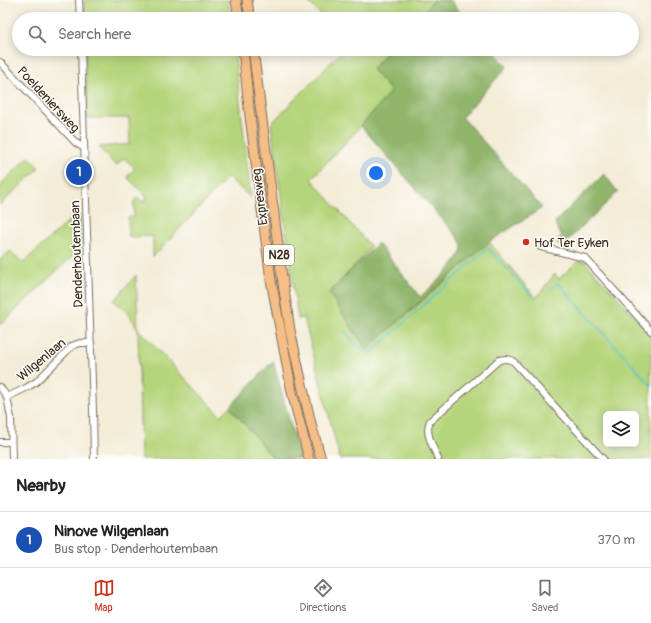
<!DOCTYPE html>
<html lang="en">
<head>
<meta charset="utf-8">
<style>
  body { margin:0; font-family:Pangolin,sans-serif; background:#f6f6f6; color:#202124 }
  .controls { position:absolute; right:12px; bottom:12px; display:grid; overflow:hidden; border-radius:6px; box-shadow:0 2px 10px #0003 }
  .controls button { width:36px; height:36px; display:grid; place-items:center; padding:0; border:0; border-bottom:1px solid #e0e0e0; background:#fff; color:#202124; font:20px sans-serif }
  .you { position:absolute; left:376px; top:173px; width:14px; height:14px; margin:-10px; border:3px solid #fff; border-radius:50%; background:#1a73e8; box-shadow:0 0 0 6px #1a73e833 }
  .badge { display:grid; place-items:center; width:26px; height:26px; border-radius:50%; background:#c8321e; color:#fff; font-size:13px; font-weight:700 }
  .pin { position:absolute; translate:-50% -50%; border:2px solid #fff; box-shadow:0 1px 4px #0006 }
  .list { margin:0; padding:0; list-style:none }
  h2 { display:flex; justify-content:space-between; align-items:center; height:52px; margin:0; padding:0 16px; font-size:17px }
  h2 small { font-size:13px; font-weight:400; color:#757577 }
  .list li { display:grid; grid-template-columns:26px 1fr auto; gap:12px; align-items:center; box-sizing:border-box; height:56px; padding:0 16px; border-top:1px solid #e0e0e0 }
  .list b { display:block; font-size:15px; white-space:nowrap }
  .list p { margin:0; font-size:13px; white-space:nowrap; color:#757577 }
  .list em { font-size:13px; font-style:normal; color:#757577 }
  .icon { flex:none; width:22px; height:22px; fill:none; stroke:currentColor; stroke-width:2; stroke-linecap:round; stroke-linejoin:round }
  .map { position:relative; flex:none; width:651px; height:459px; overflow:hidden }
  .search { position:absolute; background:#fff; box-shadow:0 2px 10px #0003; left:12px; right:12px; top:12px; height:44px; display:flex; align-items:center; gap:10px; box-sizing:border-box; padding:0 14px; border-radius:22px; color:#757577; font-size:15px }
  .sheet { height:108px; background:#fff }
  nav { display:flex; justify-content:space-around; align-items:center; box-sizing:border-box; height:56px; border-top:1px solid #e0e0e0; background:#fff; font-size:11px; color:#757577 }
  nav a { display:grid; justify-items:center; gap:2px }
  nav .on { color:#c8321e }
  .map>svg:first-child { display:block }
  .green { fill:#b5d57c; stroke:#78804d; fill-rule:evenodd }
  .forest { fill:#90b66c; stroke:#667045 }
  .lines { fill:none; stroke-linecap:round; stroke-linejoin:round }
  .stream { stroke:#55c2cd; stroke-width:1.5 }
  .minor-casing { stroke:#7b6e5f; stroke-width:8 }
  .highway-casing { stroke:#7b6e5f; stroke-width:11 }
  .minor { stroke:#fff; stroke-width:6 }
  .highway { stroke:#f6be87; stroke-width:9 }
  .poi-dot { fill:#c8321e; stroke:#fdfcf7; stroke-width:1.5 }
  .labels { text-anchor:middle; stroke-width:3; stroke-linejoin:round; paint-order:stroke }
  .shield { fill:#fdfcf7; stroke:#75695f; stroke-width:1 }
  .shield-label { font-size:12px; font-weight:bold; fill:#3b2a1e }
  .street-label { font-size:13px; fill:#3b2a1e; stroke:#fdfcf7 }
  .poi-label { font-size:13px; fill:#3b2a1e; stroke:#fdfcf7; text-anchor:start }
</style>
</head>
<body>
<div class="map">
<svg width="651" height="459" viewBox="0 0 651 459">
  <rect width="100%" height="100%" fill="#fdfcf7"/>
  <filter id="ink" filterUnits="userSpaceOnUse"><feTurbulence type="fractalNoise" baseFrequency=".025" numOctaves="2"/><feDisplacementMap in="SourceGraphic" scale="8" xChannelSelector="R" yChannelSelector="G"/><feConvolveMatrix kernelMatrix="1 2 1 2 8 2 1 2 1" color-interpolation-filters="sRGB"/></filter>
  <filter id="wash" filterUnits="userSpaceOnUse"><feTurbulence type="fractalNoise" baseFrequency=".012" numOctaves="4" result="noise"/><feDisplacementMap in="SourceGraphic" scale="16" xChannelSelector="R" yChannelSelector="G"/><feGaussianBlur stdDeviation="0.9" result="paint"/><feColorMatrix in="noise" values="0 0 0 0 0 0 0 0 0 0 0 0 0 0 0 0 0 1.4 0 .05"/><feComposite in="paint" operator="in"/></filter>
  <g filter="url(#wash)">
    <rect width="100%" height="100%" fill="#f3ecd7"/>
    <g class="green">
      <polygon points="84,0 228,0 230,19 84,19"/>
      <polygon points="306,0 434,0 417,19 325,19"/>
      <polygon points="85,49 234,49 251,198 228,177 153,257 153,236 129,237 128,218 134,217 134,201 137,198 144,202 147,197 127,177 135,168 124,158 116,166 99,147 130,144 129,118 87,118"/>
      <path d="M344 49H390L372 69 391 91 361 126 311 179 371 247 330 293 367 350 489 242 536 298 555 274 559 279 579 260 585 262 651 334V459H340L304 318 298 319 271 124ZM606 414H636V444H606Z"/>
      <polygon points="29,157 39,168 0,205 0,185"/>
      <polygon points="77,213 80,217 81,248 0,325 0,260 10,251 23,263"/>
      <polygon points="136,275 138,329 221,416 230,407 274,459 141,459 138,329 127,311 114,301"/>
    </g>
    <g class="forest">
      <polygon points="434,0 450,0 466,19 417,19"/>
      <path d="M390 49H492L507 67 462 117 542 208 489 242 366 349 329 293 378 243 420 297C430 288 463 260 462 246 461 242 459 239 456 235L361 126 391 91 372 69Z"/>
      <polygon points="604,174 618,192 562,246 557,243 557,240 562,236 558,231 555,222"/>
      <polygon points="273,361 300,459 274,459 230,407"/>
    </g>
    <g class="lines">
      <g class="stream">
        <polyline points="551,289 558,283 651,385"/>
        <polyline points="345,332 364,352 370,353 488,248 532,296"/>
      </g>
    </g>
  </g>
  <g filter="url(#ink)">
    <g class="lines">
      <g class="minor-casing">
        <g id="minor">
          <polyline points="79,0 80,19"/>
          <polyline points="81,49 90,324 93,410 94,459"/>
          <polyline points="0,62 76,143 84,148"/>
          <polyline points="541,247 585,258 651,331"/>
          <polyline points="0,387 7,397 11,418 12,459"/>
          <polyline points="7,397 26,388 36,382 72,346 80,343 91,343"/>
          <polyline points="0,442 11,442"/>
          <path d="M438 459C434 448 424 433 430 421L499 360C505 359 509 358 514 362L603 459"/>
        </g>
      </g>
      <g class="highway-casing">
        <g id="highway">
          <polyline points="236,0 239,19"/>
          <polyline points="247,0 250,19"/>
          <polyline points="243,49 249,108 271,280 292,392 309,459"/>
          <polyline points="253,49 282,277 290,330 303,389 312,428 321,459"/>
        </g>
      </g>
      <use href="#minor" class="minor"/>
      <use href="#highway" class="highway"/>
    </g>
  </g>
  <circle class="poi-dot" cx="526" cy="242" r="4"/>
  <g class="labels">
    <rect class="shield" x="264" y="245" width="30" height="20" rx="3"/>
    <g class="shield-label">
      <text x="279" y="259">N28</text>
    </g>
    <g class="street-label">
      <text transform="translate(49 99) rotate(47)" y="5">Poeldeniersweg</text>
      <text transform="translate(259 197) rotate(-97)" y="5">Expresweg</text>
      <text transform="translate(76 254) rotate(-92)" y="5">Denderhoutembaan</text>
      <text transform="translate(41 359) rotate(-40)" y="5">Wilgenlaan</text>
    </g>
    <g class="poi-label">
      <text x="534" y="247">Hof Ter Eyken</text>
    </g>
  </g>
</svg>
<div class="controls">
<button><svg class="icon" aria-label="layers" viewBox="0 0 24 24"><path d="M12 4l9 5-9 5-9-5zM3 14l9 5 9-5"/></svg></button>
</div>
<div class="you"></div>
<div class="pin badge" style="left:79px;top:172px;background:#1a4fb4">1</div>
<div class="search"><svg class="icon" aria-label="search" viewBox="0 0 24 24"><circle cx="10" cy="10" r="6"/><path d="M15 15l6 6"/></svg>Search here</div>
</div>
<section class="sheet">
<h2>Nearby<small></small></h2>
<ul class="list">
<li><span class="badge" style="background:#1a4fb4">1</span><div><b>Ninove Wilgenlaan</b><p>Bus stop · Denderhoutembaan</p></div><em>370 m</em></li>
</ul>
</section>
<nav>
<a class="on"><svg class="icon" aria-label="map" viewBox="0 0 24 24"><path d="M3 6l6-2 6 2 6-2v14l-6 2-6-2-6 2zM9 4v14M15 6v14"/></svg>Map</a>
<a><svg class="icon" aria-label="directions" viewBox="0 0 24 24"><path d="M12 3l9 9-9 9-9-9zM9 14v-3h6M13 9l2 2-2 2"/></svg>Directions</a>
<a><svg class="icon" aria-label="saved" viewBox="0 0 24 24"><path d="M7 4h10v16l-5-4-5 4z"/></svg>Saved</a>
</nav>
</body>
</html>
